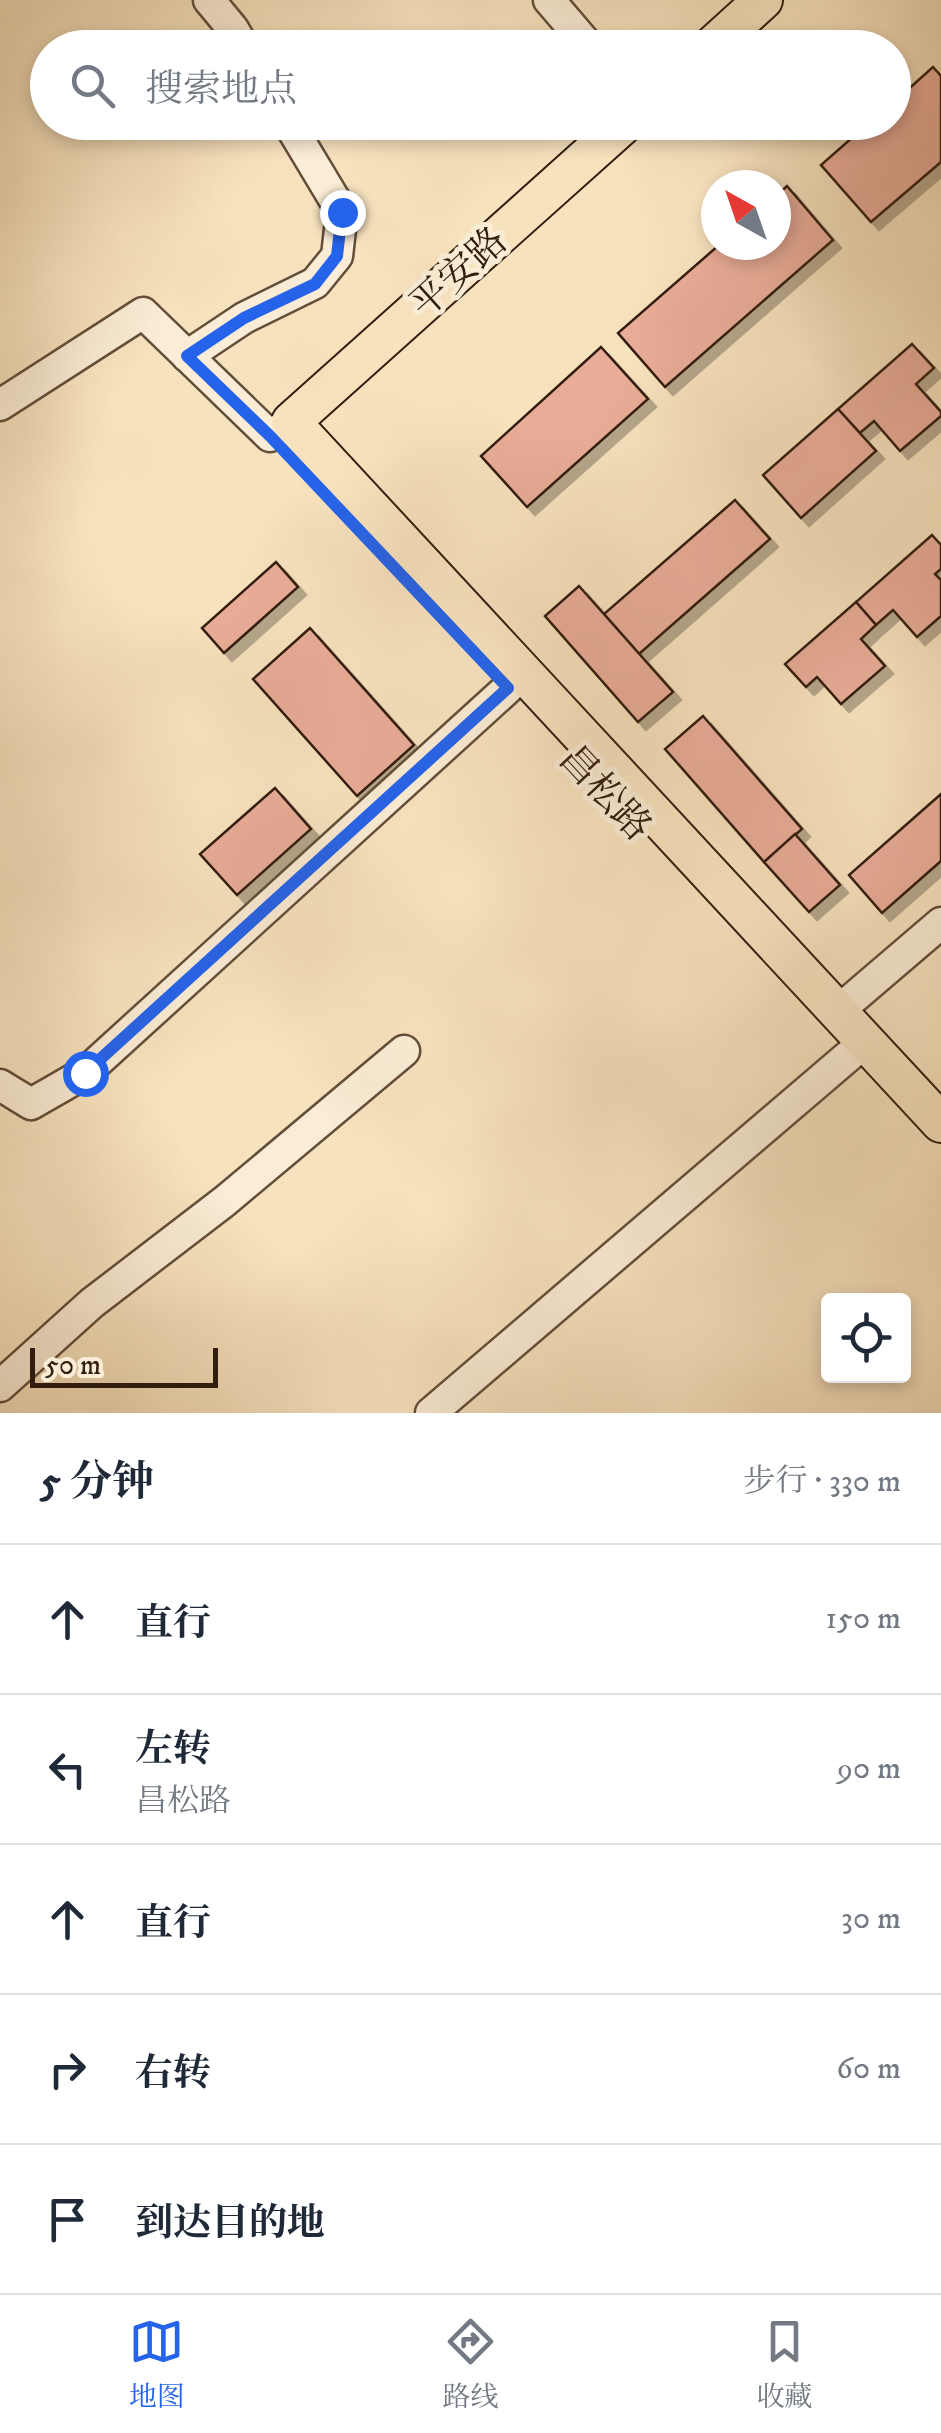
<!DOCTYPE html>
<html lang="zh">
<head>
<meta charset="utf-8">
<style>
  body { margin:0; font-family:"IM FELL DW Pica","Noto Serif SC",serif; background:#f6f6f7; color:#1f2937 }
  .controls { position:absolute; right:30px; bottom:30px; display:grid; overflow:hidden; border-radius:10px; box-shadow:0 5px 15px #0003 }
  .controls button { width:90px; height:90px; display:grid; place-items:center; padding:0; border:0; border-bottom:2px solid #e0e1e3; background:#fff; color:#1f2937; font:50px sans-serif }
  .compass { position:absolute; left:701px; top:170px; width:90px; height:90px; border-radius:50%; background:#fff; box-shadow:0 5px 15px #0003; rotate:320deg }
  .scale { position:absolute; left:30px; bottom:25px; width:188px; box-sizing:border-box; padding-left:10px; border:5px solid #321d0e; border-top:0; font-size:28px; line-height:35px; white-space:nowrap; color:#321d0e; -webkit-text-stroke:8px #faecd5; paint-order:stroke }
  .stop { position:absolute; width:30px; height:30px; margin:-22px; border:8px solid #2563eb; border-radius:50%; background:#fff }
  .stop.end { background:#2563eb; border-color:#fff; box-shadow:0 2px 10px #0008 }
  .list { margin:0; padding:0; list-style:none }
  h2 { display:flex; justify-content:space-between; align-items:center; height:130px; margin:0; padding:0 40px; font-size:42px }
  h2 small { font-size:32px; font-weight:400; color:#747a83 }
  .list li { display:grid; grid-template-columns:65px 1fr auto; gap:30px; align-items:center; box-sizing:border-box; height:150px; padding:0 40px; border-top:2px solid #e0e1e3 }
  .list b { display:block; font-size:38px; white-space:nowrap }
  .list p { margin:0; font-size:32px; white-space:nowrap; color:#747a83 }
  .list em { font-size:32px; font-style:normal; color:#747a83 }
  .icon { flex:none; width:55px; height:55px; fill:none; stroke:currentColor; stroke-width:2; stroke-linecap:round; stroke-linejoin:round }
  .map { position:relative; flex:none; width:941px; height:1413px; overflow:hidden }
  .search { position:absolute; background:#fff; box-shadow:0 5px 15px #0003; left:30px; right:30px; top:30px; height:110px; display:flex; align-items:center; gap:25px; box-sizing:border-box; padding:0 35px; border-radius:55px; color:#747a83; font-size:38px }
  .sheet { height:880px; background:#fff }
  nav { display:flex; justify-content:space-around; align-items:center; box-sizing:border-box; height:140px; border-top:2px solid #e0e1e3; background:#fff; font-size:28px; color:#747a83 }
  nav a { display:grid; justify-items:center; gap:5px }
  nav .on { color:#2563eb }
  .map>svg:first-child { display:block }
  .building { fill:#e9ac98; stroke:#321d0e; stroke-width:2.5; filter:url(#shadow) }
  .lines { fill:none; stroke-linecap:round; stroke-linejoin:round }
  .minor-casing { stroke:#634e3a; stroke-width:35 }
  .major-casing { stroke:#321d0e; stroke-width:42 }
  .minor { stroke:#faecd5; stroke-width:30 }
  .major { stroke:#f7e2be; stroke-width:38 }
  .route { stroke:#2563eb; stroke-width:12 }
  .labels { text-anchor:middle; stroke-width:10; stroke-linejoin:round; paint-order:stroke }
  .street-label { font-size:38px; fill:#321d0e; stroke:#faecd5 }
</style>
</head>
<body>
<div class="map">
<svg width="941" height="1413" viewBox="0 0 941 1413">
  <defs>
    <filter id="shadow"><feDropShadow dx="8" dy="8" stdDeviation="0" flood-color="#0004"/></filter>
  </defs>
  <rect width="100%" height="100%" fill="#f7e2be"/>
  <filter id="stains"><feTurbulence type="fractalNoise" baseFrequency=".002" numOctaves="4"/><feColorMatrix values="0 0 0 0 .2 0 0 0 0 .09 0 0 0 0 .02 0 0 0 .5 -.17"/></filter>
  <radialGradient id="worn" r=".72"><stop offset=".6" stop-color="#630" stop-opacity="0"/><stop offset="1" stop-color="#630" stop-opacity=".3"/></radialGradient>
  <g class="building">
    <polygon points="933,67 941,76 941,162 871,222 821,165 870,122 894,122 894,102"/>
    <polygon points="787,186 833,240 665,387 618,333 719,245 776,245 776,196"/>
    <polygon points="912,344 934,368 916,384 941,412 941,416 900,451 874,421 860,433 838,409"/>
    <polygon points="601,347 648,399 527,507 481,456"/>
    <polygon points="838,409 876,451 801,518 763,475"/>
    <polygon points="735,500 770,539 639,654 604,614"/>
    <polygon points="932,535 941,545 941,569 935,574 941,580 941,616 917,637 893,610 876,625 856,602"/>
    <polygon points="276,562 298,587 224,653 202,628"/>
    <polygon points="579,586 673,692 638,722 545,616"/>
    <polygon points="856,602 876,625 861,639 885,666 841,704 817,677 806,687 785,664"/>
    <polygon points="310,628 414,745 357,796 253,679"/>
    <polygon points="703,716 802,829 764,862 665,749"/>
    <polygon points="275,788 311,829 237,895 200,854"/>
    <polygon points="941,794 941,861 882,913 849,875"/>
    <polygon points="795,834 840,885 809,912 764,862"/>
  </g>
  <g class="lines">
    <g class="minor-casing">
      <g id="minor">
        <polyline points="209,0 233,29 244,48"/>
        <polyline points="549,0 590,48"/>
        <polyline points="187,356 244,318 315,283 337,256 342,212 288,122"/>
        <polyline points="0,405 143,313 270,436 291,422"/>
        <polyline points="837,1012 941,923"/>
        <polyline points="0,1085 31,1104 85,1073 508,688"/>
        <polyline points="0,1386 92,1303 225,1201 404,1051"/>
        <polyline points="431,1413 852,1053"/>
      </g>
    </g>
    <g class="major-casing">
      <g id="major">
        <polyline points="710,48 763,0"/>
        <polyline points="626,122 291,422 941,1123"/>
      </g>
    </g>
    <use href="#minor" class="minor"/>
    <use href="#major" class="major"/>
  </g>
  <g class="lines">
    <polyline class="route" points="85,1073 508,688 270,436 187,356 244,318 315,284 337,256 342,212"/>
  </g>
  <g class="labels">
    <g class="street-label">
      <text transform="translate(458 272) rotate(-42)" y="13">平安路</text>
      <text transform="translate(606 792) rotate(47)" y="13">昌松路</text>
    </g>
  </g>
  <rect width="100%" height="100%" filter="url(#stains)"/>
  <rect width="100%" height="100%" fill="url(#worn)"/>
</svg>
<div class="controls">
<button><svg class="icon" aria-label="locate" viewBox="0 0 24 24"><circle cx="12" cy="12" r="6"/><path d="M12 2v4M12 18v4M2 12h4M18 12h4"/></svg></button>
</div>
<svg class="compass" viewBox="-18 -18 36 36"><path d="M0-13l5 13h-10z" fill="#e53935"/><path d="M0 13l5-13h-10z" fill="#747a83"/></svg>
<div class="scale">50 m</div>
<div class="stop" style="left:85px;top:1073px"></div>
<div class="stop end" style="left:342px;top:212px"></div>
<div class="search"><svg class="icon" aria-label="search" viewBox="0 0 24 24"><circle cx="10" cy="10" r="6"/><path d="M15 15l6 6"/></svg>搜索地点</div>
</div>
<section class="sheet">
<h2>5 分钟<small>步行 · 330 m</small></h2>
<ul class="list">
<li><svg class="icon" aria-label="ahead" viewBox="0 0 24 24"><path d="M12 20V5M6 11l6-6 6 6"/></svg><div><b>直行</b></div><em>150 m</em></li>
<li><svg class="icon" aria-label="left" viewBox="0 0 24 24"><path d="M17 20v-9H6M10 6l-5 5 5 5"/></svg><div><b>左转</b><p>昌松路</p></div><em>90 m</em></li>
<li><svg class="icon" aria-label="ahead" viewBox="0 0 24 24"><path d="M12 20V5M6 11l6-6 6 6"/></svg><div><b>直行</b></div><em>30 m</em></li>
<li><svg class="icon" aria-label="right" viewBox="0 0 24 24"><path d="M7 20v-9h11M14 6l5 5-5 5"/></svg><div><b>右转</b></div><em>60 m</em></li>
<li><svg class="icon" aria-label="arrive" viewBox="0 0 24 24"><path d="M6 21V4h12l-3 4 3 4H6"/></svg><div><b>到达目的地</b></div></li>
</ul>
</section>
<nav>
<a class="on"><svg class="icon" aria-label="map" viewBox="0 0 24 24"><path d="M3 6l6-2 6 2 6-2v14l-6 2-6-2-6 2zM9 4v14M15 6v14"/></svg>地图</a>
<a><svg class="icon" aria-label="directions" viewBox="0 0 24 24"><path d="M12 3l9 9-9 9-9-9zM9 14v-3h6M13 9l2 2-2 2"/></svg>路线</a>
<a><svg class="icon" aria-label="saved" viewBox="0 0 24 24"><path d="M7 4h10v16l-5-4-5 4z"/></svg>收藏</a>
</nav>
</body>
</html>
